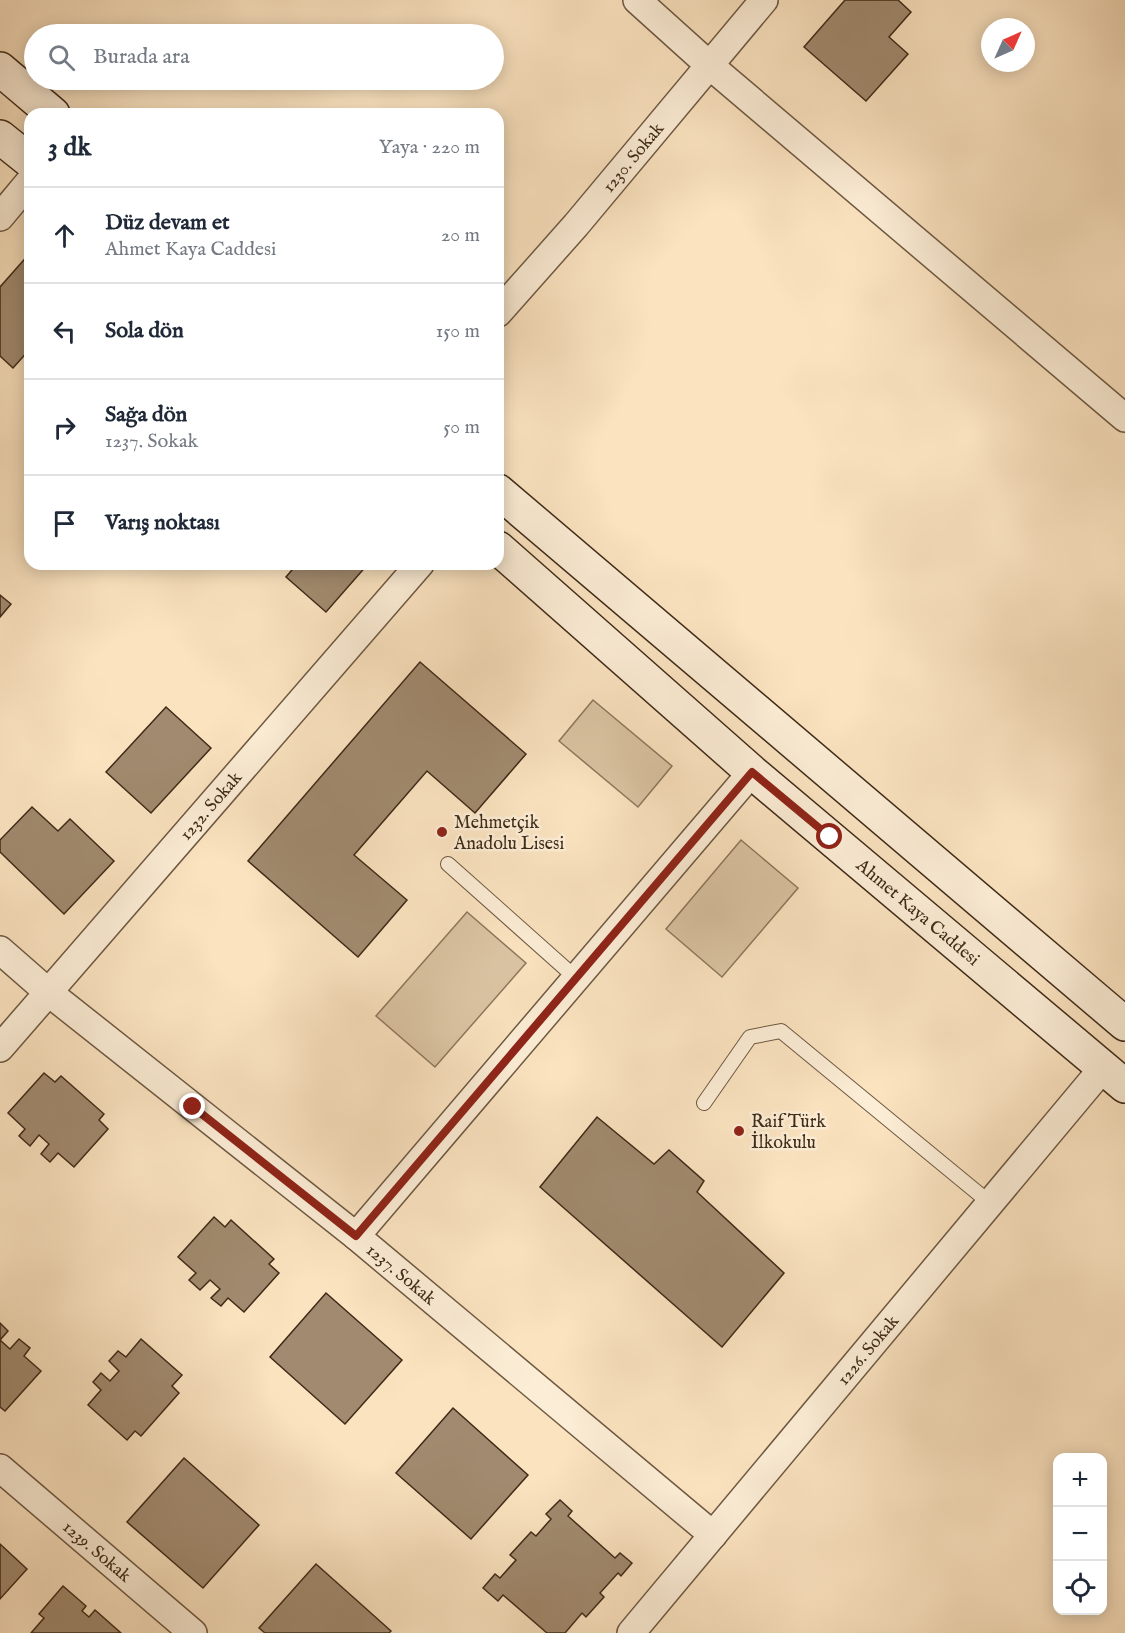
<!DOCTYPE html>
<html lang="tr">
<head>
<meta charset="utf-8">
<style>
  body { margin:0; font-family:"IM FELL English",serif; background:#f6f6f7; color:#1f2937 }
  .controls { position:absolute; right:18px; bottom:18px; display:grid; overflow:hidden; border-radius:12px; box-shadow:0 3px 15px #0003 }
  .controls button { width:54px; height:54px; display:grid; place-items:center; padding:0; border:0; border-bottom:2px solid #e0e1e3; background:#fff; color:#1f2937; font:30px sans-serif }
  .compass { position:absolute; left:981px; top:18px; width:54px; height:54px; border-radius:50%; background:#fff; box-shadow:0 3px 15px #0003; rotate:45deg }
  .stop { position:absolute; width:18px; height:18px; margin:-14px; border:4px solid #8f2418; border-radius:50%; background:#fff }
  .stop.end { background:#8f2418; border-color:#fff; box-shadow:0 2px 6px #0008 }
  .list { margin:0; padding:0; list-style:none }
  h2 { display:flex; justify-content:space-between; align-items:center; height:78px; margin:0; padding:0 24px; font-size:26px }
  h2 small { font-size:20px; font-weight:400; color:#747a83 }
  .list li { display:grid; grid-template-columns:39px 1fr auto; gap:18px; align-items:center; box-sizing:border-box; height:96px; padding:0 24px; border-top:2px solid #e0e1e3 }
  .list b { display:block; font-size:22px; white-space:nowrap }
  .list p { margin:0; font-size:20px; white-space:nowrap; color:#747a83 }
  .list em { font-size:20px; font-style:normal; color:#747a83 }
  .icon { flex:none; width:33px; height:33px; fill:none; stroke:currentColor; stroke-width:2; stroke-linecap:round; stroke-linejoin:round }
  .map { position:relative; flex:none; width:1125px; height:1633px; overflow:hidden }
  .search { position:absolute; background:#fff; box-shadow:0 3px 15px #0003; left:24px; top:24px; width:480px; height:66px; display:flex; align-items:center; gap:15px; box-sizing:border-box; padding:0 21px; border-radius:33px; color:#747a83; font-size:22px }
  .panel { position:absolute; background:#fff; box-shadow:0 3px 15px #0003; left:24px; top:108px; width:480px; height:462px; border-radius:18px }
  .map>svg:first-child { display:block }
  .green { fill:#dbc4a3; stroke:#8d775d; stroke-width:1.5 }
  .building { fill:#a18a6f; stroke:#3f2a17; stroke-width:1.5 }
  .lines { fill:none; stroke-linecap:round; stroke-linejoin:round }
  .lane-casing { stroke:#6e5841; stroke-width:16 }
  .street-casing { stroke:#6e5841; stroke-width:30 }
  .secondary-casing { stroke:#3f2a17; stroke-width:36 }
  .lane { stroke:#fcedd6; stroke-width:14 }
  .street { stroke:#fcedd6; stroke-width:27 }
  .secondary { stroke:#fcedd6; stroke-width:33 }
  .route { stroke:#8f2418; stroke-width:8 }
  .poi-dot { fill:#8f2418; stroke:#fcedd6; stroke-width:2 }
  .labels { text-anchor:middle; stroke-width:5; stroke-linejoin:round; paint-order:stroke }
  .street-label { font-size:18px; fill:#3f2a17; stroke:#fcedd6 }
  .poi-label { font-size:18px; fill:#3f2a17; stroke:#fcedd6; text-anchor:start }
</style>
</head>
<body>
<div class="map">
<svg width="1125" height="1633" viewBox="0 0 1125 1633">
  <rect width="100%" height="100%" fill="#fbe3c0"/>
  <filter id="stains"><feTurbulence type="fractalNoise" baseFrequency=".00333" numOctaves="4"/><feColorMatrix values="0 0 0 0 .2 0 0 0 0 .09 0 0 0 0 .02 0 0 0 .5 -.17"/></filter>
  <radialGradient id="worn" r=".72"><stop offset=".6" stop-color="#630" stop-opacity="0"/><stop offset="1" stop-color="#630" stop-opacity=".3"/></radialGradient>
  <g class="green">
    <polygon points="593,700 672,766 638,807 559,741"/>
    <polygon points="741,840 798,888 722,977 666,929"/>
    <polygon points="467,912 526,963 435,1067 376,1016"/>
  </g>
  <g class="building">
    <polygon points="845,0 898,0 911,12 889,37 908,54 866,101 804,47"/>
    <polygon points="30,253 30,349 13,368 0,356 0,287"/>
    <polygon points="297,564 368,564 326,612 286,577"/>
    <polygon points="0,595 11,604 0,617"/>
    <polygon points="420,662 526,754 475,813 427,771 354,855 407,900 358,957 248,861"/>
    <polygon points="166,707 211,748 151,813 106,772"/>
    <polygon points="32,807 58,831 70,819 114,861 64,914 0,852 0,840"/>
    <polygon points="44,1073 55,1082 61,1076 104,1114 99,1120 108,1129 74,1167 58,1153 50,1162 41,1154 49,1144 39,1135 30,1146 19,1136 25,1129 8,1113"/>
    <polygon points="597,1117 654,1164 669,1150 704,1181 697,1192 784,1273 722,1347 540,1187"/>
    <polygon points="214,1217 225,1227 231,1220 274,1259 269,1264 279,1273 244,1312 228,1298 221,1306 211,1298 220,1289 210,1280 200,1290 189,1280 196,1273 178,1257"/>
    <polygon points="326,1293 402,1360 345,1424 270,1357"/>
    <polygon points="0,1323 8,1331 0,1340"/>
    <polygon points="19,1339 30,1348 24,1356 41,1371 5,1411 0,1407 0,1340 10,1349"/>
    <polygon points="141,1339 182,1375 172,1386 179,1393 141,1436 135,1431 127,1440 88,1405 101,1390 93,1382 101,1373 110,1381 119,1371 109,1361 118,1351 126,1357"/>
    <polygon points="453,1408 528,1475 471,1539 396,1473"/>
    <polygon points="184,1458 259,1525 203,1588 127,1522"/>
    <polygon points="560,1500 572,1511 568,1516 615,1558 620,1553 632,1563 621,1576 618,1573 600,1593 604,1597 586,1617 582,1613 565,1633 547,1633 503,1595 498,1601 483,1588 495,1574 500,1578 516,1560 510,1555 531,1532 536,1536 551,1519 546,1514"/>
    <polygon points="0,1544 27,1569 0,1599"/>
    <polygon points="316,1564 391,1631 389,1633 265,1633 259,1628"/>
    <polygon points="63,1586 86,1606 82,1611 89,1617 95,1610 121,1633 31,1633 44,1618 39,1614"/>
  </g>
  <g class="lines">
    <g class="lane-casing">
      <g id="lane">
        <polyline points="448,864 576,978"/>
        <polyline points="704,1103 750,1037 781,1031 990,1203"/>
      </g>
    </g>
    <g class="street-casing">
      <g id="street">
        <polyline points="637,0 708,64 1125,418"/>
        <polyline points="0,217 30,181"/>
        <path id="s1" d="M498 313 576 225 764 0"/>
        <path id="s2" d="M0 950 48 992 356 1236 713 1535"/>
        <path id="s3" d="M0 1048 420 564"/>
        <polyline points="356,1236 752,772"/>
        <path id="s4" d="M0 1468 193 1633"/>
        <path id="s5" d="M631 1633 1103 1068"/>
      </g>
    </g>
    <g class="secondary-casing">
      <g id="secondary">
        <polyline points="0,69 53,114"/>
        <polyline points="0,137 30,161"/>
        <polyline points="498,491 1125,1024"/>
        <path id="s6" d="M498 548 752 772 1125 1086"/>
      </g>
    </g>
    <use href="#lane" class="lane"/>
    <use href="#street" class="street"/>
    <use href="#secondary" class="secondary"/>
  </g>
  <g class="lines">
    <polyline class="route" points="193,1107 356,1236 752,772 830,837"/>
  </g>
  <g class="poi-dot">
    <circle cx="442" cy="832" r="6"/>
    <circle cx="739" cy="1131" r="6"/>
  </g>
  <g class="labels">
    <g class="street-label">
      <text dy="6" stroke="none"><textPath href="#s1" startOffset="206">1230. Sokak</textPath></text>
      <text dy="6" stroke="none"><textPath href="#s3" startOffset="321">1232. Sokak</textPath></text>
      <text dy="6" stroke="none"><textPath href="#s6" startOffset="556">Ahmet Kaya Caddesi</textPath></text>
      <text dy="6" stroke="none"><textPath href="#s2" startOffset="516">1237. Sokak</textPath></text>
      <text dy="6" stroke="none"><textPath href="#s5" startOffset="369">1226. Sokak</textPath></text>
      <text dy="6" stroke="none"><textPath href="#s4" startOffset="128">1239. Sokak</textPath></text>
    </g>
    <g class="poi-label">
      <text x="454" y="828">Mehmetçik<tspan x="454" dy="21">Anadolu Lisesi</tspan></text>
      <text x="751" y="1127">Raif Türk<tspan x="751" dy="21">İlkokulu</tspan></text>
    </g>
  </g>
  <rect width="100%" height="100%" filter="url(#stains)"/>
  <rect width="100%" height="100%" fill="url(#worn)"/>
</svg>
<div class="controls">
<button>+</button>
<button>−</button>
<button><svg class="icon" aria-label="locate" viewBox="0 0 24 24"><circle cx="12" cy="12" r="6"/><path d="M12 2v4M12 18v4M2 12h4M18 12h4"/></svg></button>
</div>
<svg class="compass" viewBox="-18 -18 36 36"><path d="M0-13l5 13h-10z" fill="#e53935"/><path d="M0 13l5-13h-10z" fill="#747a83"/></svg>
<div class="stop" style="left:830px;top:837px"></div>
<div class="stop end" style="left:193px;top:1107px"></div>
<div class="search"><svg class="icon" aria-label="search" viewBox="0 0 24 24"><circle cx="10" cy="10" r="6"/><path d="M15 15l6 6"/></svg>Burada ara</div>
<section class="panel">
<h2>3 dk<small>Yaya · 220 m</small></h2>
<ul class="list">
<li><svg class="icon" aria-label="ahead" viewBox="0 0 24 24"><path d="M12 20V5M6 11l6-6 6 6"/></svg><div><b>Düz devam et</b><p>Ahmet Kaya Caddesi</p></div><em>20 m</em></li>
<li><svg class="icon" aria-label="left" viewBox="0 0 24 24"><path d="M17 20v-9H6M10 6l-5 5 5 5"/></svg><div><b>Sola dön</b></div><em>150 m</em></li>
<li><svg class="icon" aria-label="right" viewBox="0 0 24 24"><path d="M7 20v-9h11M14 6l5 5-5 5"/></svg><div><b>Sağa dön</b><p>1237. Sokak</p></div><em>50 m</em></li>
<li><svg class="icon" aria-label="arrive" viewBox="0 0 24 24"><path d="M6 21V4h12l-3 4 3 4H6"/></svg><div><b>Varış noktası</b></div></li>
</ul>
</section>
</div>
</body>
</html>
